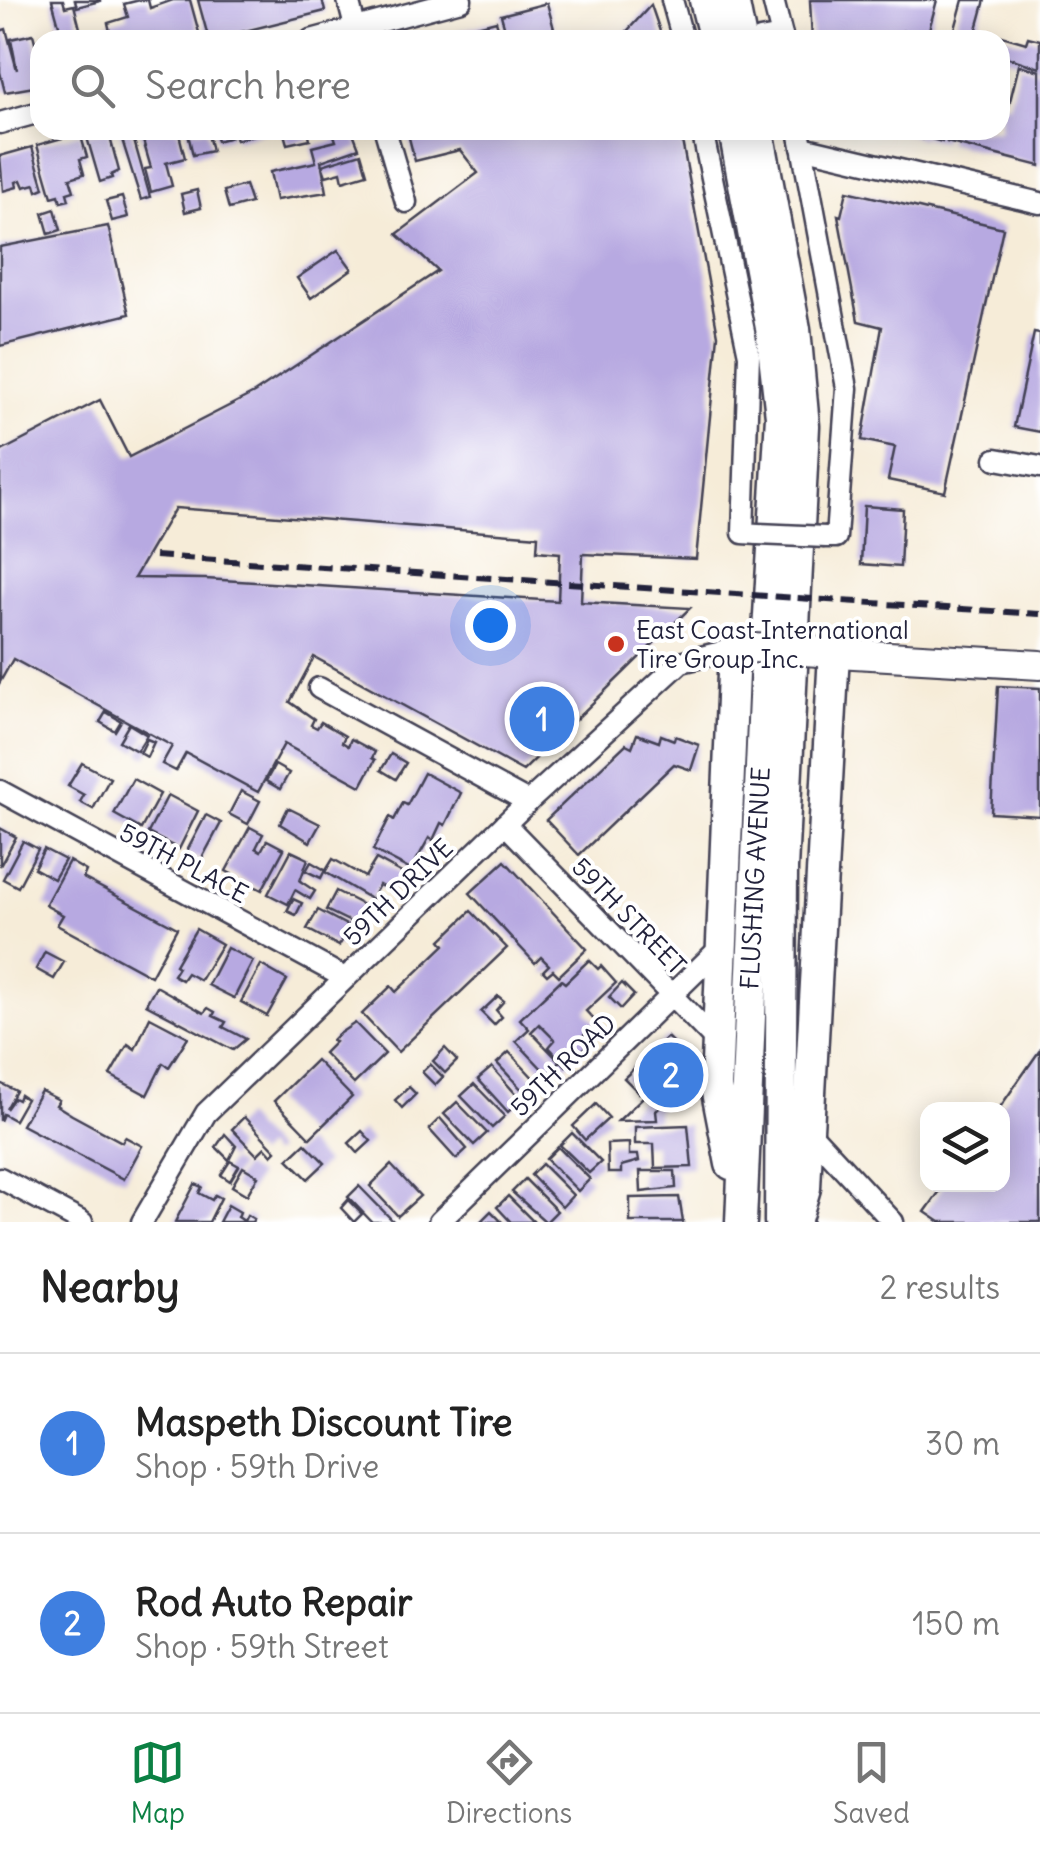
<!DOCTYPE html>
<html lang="en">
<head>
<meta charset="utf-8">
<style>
  body { margin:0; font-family:Delius,sans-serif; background:#f6f6f6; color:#222 }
  .controls { position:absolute; right:30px; bottom:30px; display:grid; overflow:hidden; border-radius:20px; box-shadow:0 5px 25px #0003 }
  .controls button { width:90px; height:90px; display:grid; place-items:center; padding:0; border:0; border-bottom:2px solid #e0e0e0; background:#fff; color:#222; font:50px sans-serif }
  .you { position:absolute; left:490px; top:625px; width:35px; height:35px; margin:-25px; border:8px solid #fff; border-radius:50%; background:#1a73e8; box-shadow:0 0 0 15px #1a73e833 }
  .badge { display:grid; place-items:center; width:65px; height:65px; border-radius:50%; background:#0b8043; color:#fff; font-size:32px; font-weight:700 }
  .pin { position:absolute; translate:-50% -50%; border:5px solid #fff; box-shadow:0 2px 10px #0006 }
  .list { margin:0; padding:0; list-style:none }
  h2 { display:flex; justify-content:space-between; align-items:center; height:130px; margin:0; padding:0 40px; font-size:42px }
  h2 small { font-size:32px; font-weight:400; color:#767676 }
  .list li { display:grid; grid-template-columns:65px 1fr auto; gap:30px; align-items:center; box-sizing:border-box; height:180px; padding:0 40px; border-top:2px solid #e0e0e0 }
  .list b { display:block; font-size:38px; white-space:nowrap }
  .list p { margin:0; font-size:32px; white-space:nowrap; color:#767676 }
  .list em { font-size:32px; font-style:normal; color:#767676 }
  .icon { flex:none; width:55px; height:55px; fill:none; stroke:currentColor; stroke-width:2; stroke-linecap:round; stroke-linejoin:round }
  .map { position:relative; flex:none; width:1040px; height:1222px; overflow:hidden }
  .search { position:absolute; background:#fff; box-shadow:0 5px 25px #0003; left:30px; right:30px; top:30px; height:110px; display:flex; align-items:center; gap:25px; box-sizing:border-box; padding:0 35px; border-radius:30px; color:#767676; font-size:38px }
  .sheet { height:490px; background:#fff }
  nav { display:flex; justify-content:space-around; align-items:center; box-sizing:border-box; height:140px; border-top:2px solid #e0e0e0; background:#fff; font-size:28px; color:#767676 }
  nav a { display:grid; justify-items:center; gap:5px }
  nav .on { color:#0b8043 }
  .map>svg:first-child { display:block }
  .building { fill:#b7a9e1; fill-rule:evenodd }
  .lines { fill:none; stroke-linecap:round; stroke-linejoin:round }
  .minor-casing { stroke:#424053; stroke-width:25 }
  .secondary-casing { stroke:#424053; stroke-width:32 }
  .primary-casing { stroke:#424053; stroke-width:35 }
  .minor { stroke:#fff; stroke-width:20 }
  .secondary { stroke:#fff; stroke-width:28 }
  .primary { stroke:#fff; stroke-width:30 }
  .rail { stroke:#22223b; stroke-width:6; stroke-dasharray:15 8; stroke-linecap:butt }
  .minor-bridge-casing { stroke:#424053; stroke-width:25; stroke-linecap:butt }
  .secondary-bridge-casing { stroke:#424053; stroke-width:32; stroke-linecap:butt }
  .minor-bridge { stroke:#fff; stroke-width:20 }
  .secondary-bridge { stroke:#fff; stroke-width:28 }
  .poi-dot { fill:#c8321e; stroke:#fff; stroke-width:4 }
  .labels { text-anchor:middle; stroke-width:8; stroke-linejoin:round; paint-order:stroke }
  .poi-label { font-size:25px; fill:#22223b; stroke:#fff; text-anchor:start }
  .street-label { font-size:25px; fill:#22223b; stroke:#fff }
</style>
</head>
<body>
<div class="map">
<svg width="1040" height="1222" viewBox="0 0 1040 1222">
  <rect width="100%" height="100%" fill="#fff"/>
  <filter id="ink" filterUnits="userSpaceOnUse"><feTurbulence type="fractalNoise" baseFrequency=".01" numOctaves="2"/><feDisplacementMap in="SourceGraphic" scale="20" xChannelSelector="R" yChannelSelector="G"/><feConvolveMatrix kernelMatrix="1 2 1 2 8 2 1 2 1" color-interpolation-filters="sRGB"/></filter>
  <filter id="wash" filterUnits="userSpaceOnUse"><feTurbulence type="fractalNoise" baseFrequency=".0048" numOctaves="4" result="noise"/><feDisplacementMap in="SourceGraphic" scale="40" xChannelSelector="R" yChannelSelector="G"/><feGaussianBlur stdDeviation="2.25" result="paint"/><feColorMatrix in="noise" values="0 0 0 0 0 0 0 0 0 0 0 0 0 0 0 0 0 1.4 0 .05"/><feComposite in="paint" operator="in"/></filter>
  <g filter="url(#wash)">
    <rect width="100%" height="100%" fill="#f6ecd8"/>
    <g id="blocks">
      <g class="building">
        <polygon points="52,0 63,0 65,7 74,5 83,40 63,40"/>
        <polygon points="75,0 100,0 100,1 77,7"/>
        <polygon points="140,0 148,0 150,8 173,0 190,0 201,40 112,40 108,23 128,17 124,4"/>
        <polygon points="198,0 322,0 325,11 209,40"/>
        <polygon points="810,0 937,0 927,37 903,31 901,40 812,40"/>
        <polygon points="963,0 985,0 974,40 952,40"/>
        <polygon points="547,3 557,40 508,40 501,15"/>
        <polygon points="651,5 663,40 619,40"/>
        <polygon points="496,21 502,40 456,40 454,32"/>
        <polygon points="6,29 17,70 11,39 33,34 40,62 40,86 5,92 0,72 0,31"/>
        <polygon points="1002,36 1026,43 1028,37 1040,40 1040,68 1000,55"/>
        <polygon points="1019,65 1040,71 1040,166 947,142 951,130 1000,130 1000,103 1009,105"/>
        <polygon points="108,130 119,171 111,175 112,178 100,182 86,134"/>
        <polygon points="119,130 131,130 150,197 141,200"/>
        <polygon points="140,130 178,130 185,158 166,163 172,186 151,192 145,169 151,168"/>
        <polygon points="187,130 207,130 212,151 193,155"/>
        <polygon points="213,130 230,130 231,137 217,141"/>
        <polygon points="233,130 268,130 268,131 236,140"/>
        <polygon points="283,130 308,130 310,139 287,144"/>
        <polygon points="352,130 359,148 321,161 327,192 276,200 270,172 316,162 312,147 336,141 334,135"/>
        <path d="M407 130H680L718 335 696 559 583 554 581 602 690 608 523 771 314 657 290 702 314 719 311 725 317 728 321 722 345 736 342 742 348 746 351 739 375 752 372 758 375 760 361 786 284 744 258 792 186 753 176 771 162 764 172 746 13 659 0 682V452L100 400 129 457 254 393 438 271 397 234 478 173 460 150 415 161ZM175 508 538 536 537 551 560 553 558 601 205 579 134 578Z"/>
        <polygon points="895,130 925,130 922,139"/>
        <polygon points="926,130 946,130 942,142 924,137"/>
        <polygon points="80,133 87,157 80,159 84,174 70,178 74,191 67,193 69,200 61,202 59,195 52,197 37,145"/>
        <polygon points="32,147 44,188 37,191 35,184 24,187 21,180 16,182 17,187 3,191 0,156"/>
        <polygon points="361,153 367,174 343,181 341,172 326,176 322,165"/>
        <polygon points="245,185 251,203 229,209 224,191"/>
        <polygon points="197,190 201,208 185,212 181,194"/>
        <polygon points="847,191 1003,228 945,492 888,480 895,447 862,440 882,327 858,321 838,215 841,216"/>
        <polygon points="122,197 128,217 112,221 106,201"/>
        <polygon points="55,209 61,230 49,234 43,213"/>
        <polygon points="108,226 129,314 0,346 0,247"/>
        <polygon points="338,250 352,269 311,298 297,278"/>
        <polygon points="1034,333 1040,334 1040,432 1014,427"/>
        <polygon points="864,506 903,509 900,567 861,564"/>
        <polygon points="998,686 1040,688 1040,816 991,813"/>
        <polygon points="106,712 121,721 115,731 100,722"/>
        <polygon points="129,724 147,735 137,751 119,741"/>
        <polygon points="637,734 659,742 661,735 674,740 675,736 699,745 691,770 674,764 579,855 546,820 626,744 632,747"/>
        <polygon points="147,739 154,742 147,757 140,753"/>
        <polygon points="391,754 406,763 396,779 381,770"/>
        <polygon points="82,763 110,778 93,809 80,802 84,795 68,786"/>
        <polygon points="275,765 289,773 280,789 266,781"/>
        <polygon points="424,773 461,793 445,825 441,823 433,840 429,838 411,870 373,850 390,817 394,820 403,803 407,805"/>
        <polygon points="133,779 160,794 141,829 114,814"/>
        <polygon points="241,791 260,801 248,824 229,814"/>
        <polygon points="168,795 198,811 179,849 148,833"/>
        <polygon points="288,808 320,824 310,842 280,824"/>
        <polygon points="206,815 221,823 201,860 186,853"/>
        <polygon points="250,827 263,834 256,848 261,851 267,840 284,849 262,890 226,871"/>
        <polygon points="0,828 16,837 0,866"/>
        <polygon points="23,841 38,849 18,887 3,879"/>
        <polygon points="44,849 65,860 54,879 34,868"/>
        <polygon points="291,851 308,859 300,881 315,891 310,899 295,890 288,904 268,894"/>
        <polygon points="333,859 365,877 376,859 407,876 390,891 379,885 371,899 325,872"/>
        <polygon points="69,861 86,871 83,878 177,928 151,976 57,925 63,915 45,905"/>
        <polygon points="505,861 587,949 559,976 553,970 547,975 543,971 549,965 541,957 535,963 470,893"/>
        <polygon points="311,862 325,870 321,878 306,871"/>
        <polygon points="336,891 369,908 359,926 326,910"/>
        <polygon points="293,899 302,903 296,915 287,911"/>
        <polygon points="318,910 350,927 339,946 307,929"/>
        <polygon points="471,911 507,948 398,1052 362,1014 391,986 396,992 445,945 441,940"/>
        <polygon points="196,929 222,944 200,980 187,973 182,980 173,975 178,967 175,965"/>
        <polygon points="227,948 253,961 234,998 208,985"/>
        <polygon points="45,952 64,962 54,979 36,969"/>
        <polygon points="589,960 598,969 601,966 616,983 586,1011 597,1023 583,1036 590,1043 566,1066 549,1047 555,1040 539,1024 531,1032 560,1062 547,1074 516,1041 529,1029 520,1019 561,980 565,983"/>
        <polygon points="261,965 287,980 267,1016 241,1002"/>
        <polygon points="622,983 634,995 621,1009 609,997"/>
        <polygon points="156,986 204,1013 208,1008 215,1012 213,1016 226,1022 223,1027 246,1039 233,1050 146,1004"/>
        <polygon points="498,996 504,1001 496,1010 502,1017 494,1025 481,1012"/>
        <polygon points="150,1017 188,1037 169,1067 163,1063 147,1095 110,1075 128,1044 135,1049"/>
        <polygon points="355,1023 385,1054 354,1084 324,1053 335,1042 332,1040 337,1035"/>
        <polygon points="667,1037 699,1069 656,1111 657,1120 618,1121 665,1076 661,1072 639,1093 624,1078"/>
        <polygon points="445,1048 457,1061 445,1073 433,1061"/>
        <polygon points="1040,1050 1040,1222 940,1222 925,1212 945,1184 1002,1184 1002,1110 998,1110"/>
        <polygon points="509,1052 538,1083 526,1094 497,1063"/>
        <polygon points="316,1060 352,1097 310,1138 274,1101"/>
        <polygon points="430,1064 443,1077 435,1085 422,1072"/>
        <polygon points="492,1067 521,1100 508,1112 478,1079"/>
        <polygon points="0,1083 16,1091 6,1109 14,1098 18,1100 20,1095 26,1099 14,1120 3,1114 0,1121"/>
        <polygon points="474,1084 505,1116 492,1128 461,1096"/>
        <polygon points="409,1087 416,1094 402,1108 395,1100"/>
        <polygon points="41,1091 59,1100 56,1105 72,1115 122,1142 125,1137 142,1146 124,1179 22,1125"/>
        <polygon points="457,1102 487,1133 474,1145 444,1114"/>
        <polygon points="596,1104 609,1118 585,1140 573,1126"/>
        <polygon points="244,1117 276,1151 272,1155 265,1147 257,1155 232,1129"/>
        <polygon points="440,1118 467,1149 456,1159 429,1129"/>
        <polygon points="688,1125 692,1167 655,1168 654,1144 635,1144 635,1127"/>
        <polygon points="362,1131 371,1141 358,1153 349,1143"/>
        <polygon points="572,1133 601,1162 589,1173 560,1145"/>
        <polygon points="225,1134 236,1146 229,1160 216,1147"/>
        <polygon points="305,1143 325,1163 308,1179 288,1159"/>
        <polygon points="629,1143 629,1155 638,1155 639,1161 621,1166 621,1173 608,1173 607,1144"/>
        <polygon points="558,1147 590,1179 578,1191 546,1159"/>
        <polygon points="230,1161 239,1166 230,1181 221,1175"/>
        <polygon points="542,1164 573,1195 562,1207 531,1175"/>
        <polygon points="391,1165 420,1196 398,1216 370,1186"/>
        <polygon points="243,1167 258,1176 247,1195 232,1186"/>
        <polygon points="640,1171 675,1171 676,1188 641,1192"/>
        <polygon points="525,1179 557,1211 546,1222 512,1192"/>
        <polygon points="195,1184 202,1187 199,1193 212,1200 215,1195 221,1198 209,1222 175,1222"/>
        <polygon points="359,1186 394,1222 372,1222 351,1200 348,1197"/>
        <polygon points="508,1196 534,1222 511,1222 497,1207"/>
        <polygon points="679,1197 683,1222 630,1222 630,1198"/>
        <polygon points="348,1200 362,1214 354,1222 341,1208"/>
        <polygon points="228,1205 240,1212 238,1217 244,1221 247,1215 254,1219 252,1222 219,1222"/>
        <polygon points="491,1211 502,1222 480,1222"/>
      </g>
    </g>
  </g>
  <g filter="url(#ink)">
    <use href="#blocks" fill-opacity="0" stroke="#424053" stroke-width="2.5"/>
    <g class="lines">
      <g class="minor-casing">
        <g id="minor">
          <polyline points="348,0 358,38"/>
          <polyline points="672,0 683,40"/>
          <polyline points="773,0 783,40"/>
          <polyline points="311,40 461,0"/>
          <polyline points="760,40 782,36"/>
          <polyline points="0,123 40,112"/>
          <polyline points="385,130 406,202"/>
          <polyline points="702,130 749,355 743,533 758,534"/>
          <polyline points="799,130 847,388 836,537 826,537"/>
          <polyline points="802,147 1040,203"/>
          <polyline points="996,459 1040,467"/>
          <polyline points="319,688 528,802"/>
          <polyline points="0,791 345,978"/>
          <polyline points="505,824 718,1043"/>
          <polyline points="806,1128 893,1222"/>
          <polyline points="0,1178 82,1222"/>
          <polyline points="142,1222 206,1113 528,802 681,662 734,649"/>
          <polyline points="439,1222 723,945"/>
        </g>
      </g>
      <g class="secondary-casing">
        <polyline id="secondary" points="820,652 1040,665"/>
      </g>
      <g class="primary-casing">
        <g id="primary">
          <polyline points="705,0 715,40"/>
          <polyline points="733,0 741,40"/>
          <polyline points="734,130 771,328 781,416 764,698 741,1222"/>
          <polyline points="758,130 795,329 804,426 782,869 780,1222"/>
          <polyline points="731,1164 716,1087 734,649"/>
          <polyline points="795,1222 805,1188 806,1167 834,653"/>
        </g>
      </g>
      <use href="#minor" class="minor"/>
      <use href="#secondary" class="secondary"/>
      <use href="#primary" class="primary"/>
      <polyline class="rail" points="155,556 1040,614"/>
      <g class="minor-bridge-casing">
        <polyline id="minor-bridge" points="758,534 826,537"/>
      </g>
      <g class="secondary-bridge-casing">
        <polyline id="secondary-bridge" points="753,648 820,652"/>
      </g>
      <use href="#minor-bridge" class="minor-bridge"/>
      <use href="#secondary-bridge" class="secondary-bridge"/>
    </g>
  </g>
  <circle class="poi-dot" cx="616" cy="644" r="10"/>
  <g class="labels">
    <g class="poi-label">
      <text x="636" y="639">East Coast International<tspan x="636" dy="29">Tire Group Inc.</tspan></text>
    </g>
    <g class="street-label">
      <text transform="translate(184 863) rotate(28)" y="9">59TH PLACE</text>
      <text transform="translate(755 878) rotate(-87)" y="9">FLUSHING AVENUE</text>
      <text transform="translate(398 892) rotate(-44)" y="9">59TH DRIVE</text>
      <text transform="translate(629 916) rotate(46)" y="9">59TH STREET</text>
      <text transform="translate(563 1065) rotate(-44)" y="9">59TH ROAD</text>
    </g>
  </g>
</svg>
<div class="controls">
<button><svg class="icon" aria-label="layers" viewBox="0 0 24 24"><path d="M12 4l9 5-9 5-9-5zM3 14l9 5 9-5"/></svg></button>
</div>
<div class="you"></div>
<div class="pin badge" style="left:542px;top:719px;background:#3f7fe0">1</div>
<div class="pin badge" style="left:671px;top:1075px;background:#3f7fe0">2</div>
<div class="search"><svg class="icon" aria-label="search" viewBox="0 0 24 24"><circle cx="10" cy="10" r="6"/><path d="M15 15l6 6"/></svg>Search here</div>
</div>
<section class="sheet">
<h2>Nearby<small>2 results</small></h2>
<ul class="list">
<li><span class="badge" style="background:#3f7fe0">1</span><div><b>Maspeth Discount Tire</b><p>Shop · 59th Drive</p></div><em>30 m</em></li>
<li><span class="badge" style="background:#3f7fe0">2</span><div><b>Rod Auto Repair</b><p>Shop · 59th Street</p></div><em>150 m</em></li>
</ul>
</section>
<nav>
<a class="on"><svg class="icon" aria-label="map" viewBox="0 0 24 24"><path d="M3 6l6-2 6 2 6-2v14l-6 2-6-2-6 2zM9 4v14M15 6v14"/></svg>Map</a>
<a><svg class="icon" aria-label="directions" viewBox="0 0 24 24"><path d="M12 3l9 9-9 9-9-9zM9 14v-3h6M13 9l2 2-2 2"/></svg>Directions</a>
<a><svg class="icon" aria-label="saved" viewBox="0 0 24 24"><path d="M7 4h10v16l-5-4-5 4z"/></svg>Saved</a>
</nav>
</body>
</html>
